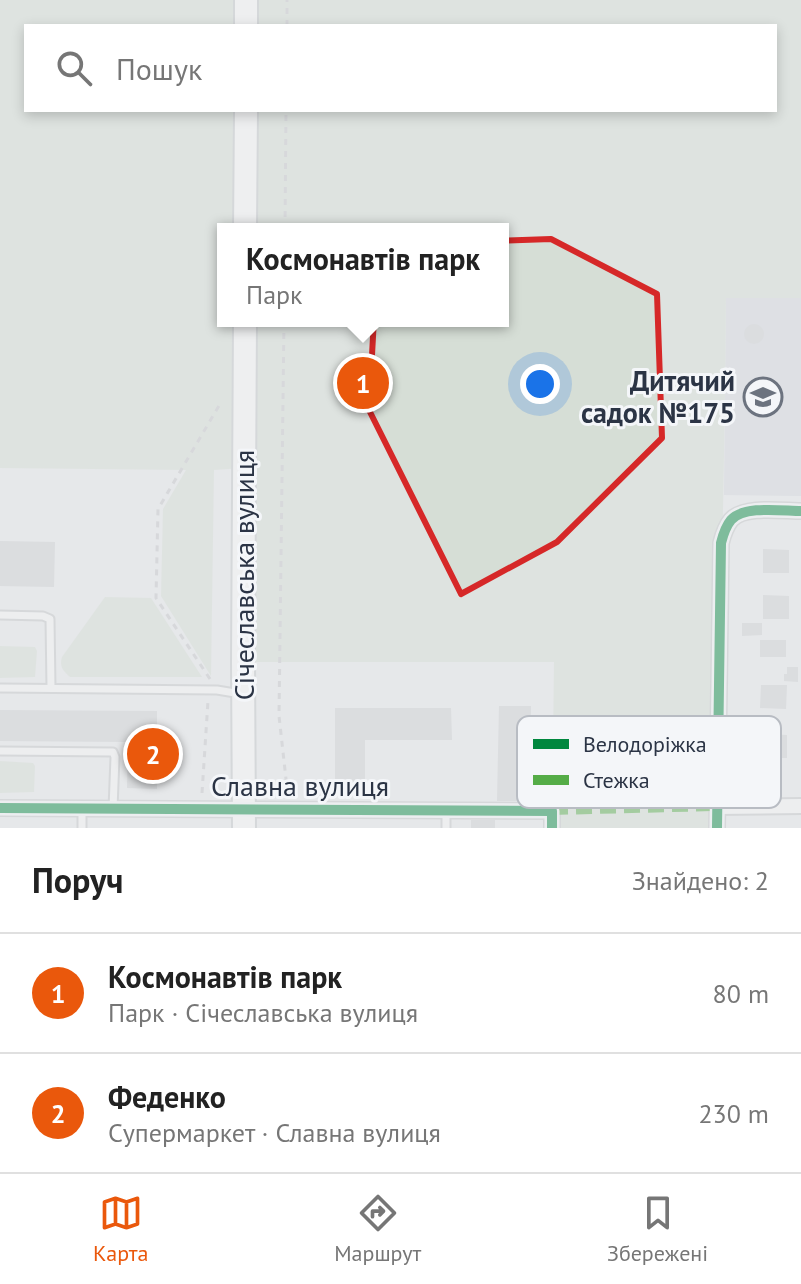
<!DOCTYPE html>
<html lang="uk">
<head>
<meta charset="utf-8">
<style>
  body { margin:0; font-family:"PT Sans",sans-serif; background:#f2f2f2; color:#222 }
  .you { position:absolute; left:540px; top:384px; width:28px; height:28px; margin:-20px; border:6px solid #fff; border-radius:50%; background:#1a73e8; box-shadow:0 0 0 12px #1a73e833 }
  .badge { display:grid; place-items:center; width:52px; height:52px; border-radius:50%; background:#ea580c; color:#fff; font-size:26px; font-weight:700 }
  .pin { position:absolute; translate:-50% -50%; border:4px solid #fff; box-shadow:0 2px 8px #0006 }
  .popup { position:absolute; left:217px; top:223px; width:292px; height:104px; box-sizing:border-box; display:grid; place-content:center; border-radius:0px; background:#fff; filter:drop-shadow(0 2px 6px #0005); font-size:26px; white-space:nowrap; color:#767676 }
  .popup b { font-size:30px; color:#222 }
  .popup::after { content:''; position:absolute; left:50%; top:100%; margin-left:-16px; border:16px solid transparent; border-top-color:#fff }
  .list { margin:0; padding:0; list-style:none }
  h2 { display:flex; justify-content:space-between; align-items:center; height:104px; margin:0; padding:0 32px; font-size:34px }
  h2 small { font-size:26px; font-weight:400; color:#767676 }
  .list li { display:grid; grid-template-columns:52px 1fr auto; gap:24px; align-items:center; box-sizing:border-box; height:120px; padding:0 32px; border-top:2px solid #e0e0e0 }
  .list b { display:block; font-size:30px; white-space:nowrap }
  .list p { margin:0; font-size:26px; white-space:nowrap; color:#767676 }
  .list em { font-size:26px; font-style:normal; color:#767676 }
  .icon { flex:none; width:44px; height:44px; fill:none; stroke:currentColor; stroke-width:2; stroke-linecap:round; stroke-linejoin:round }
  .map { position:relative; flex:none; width:801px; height:828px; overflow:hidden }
  .search { position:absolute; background:#fff; box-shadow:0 4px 12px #0003; left:24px; right:24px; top:24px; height:88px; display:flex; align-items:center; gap:20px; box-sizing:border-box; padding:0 28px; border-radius:0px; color:#767676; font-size:30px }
  .sheet { height:344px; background:#fff }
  nav { display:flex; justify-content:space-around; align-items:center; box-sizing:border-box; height:112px; border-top:2px solid #e0e0e0; background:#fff; font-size:22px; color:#767676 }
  nav a { display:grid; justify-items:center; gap:4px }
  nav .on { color:#ea580c }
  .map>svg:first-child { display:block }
  .built { fill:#d4d7dd }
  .green { fill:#d6ded6; fill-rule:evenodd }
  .building { fill:#ced0d3 }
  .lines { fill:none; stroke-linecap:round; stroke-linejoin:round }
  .service-casing { stroke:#c4c6c8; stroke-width:11 }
  .minor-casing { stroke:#c4c6c8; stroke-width:18 }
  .primary-casing { stroke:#c2c5c8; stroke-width:26 }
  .path { stroke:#c5c6ca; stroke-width:3; stroke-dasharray:6 6; stroke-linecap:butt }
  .service { stroke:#f5f6f7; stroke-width:7 }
  .minor { stroke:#f5f6f7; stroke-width:14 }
  .primary { stroke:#f8f8f8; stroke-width:22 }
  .quiet { stroke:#54ac47; stroke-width:8; stroke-dasharray:16 8; stroke-linecap:butt }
  .cycleway-casing { stroke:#f4f6f9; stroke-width:15 }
  .cycleway { stroke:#00873e; stroke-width:10 }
  .marked { fill:none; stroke:#d62828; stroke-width:6; stroke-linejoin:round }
  .labels { text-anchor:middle; stroke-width:6; stroke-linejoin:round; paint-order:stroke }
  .poi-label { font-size:28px; font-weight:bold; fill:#2b3445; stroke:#f4f6f9; text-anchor:end }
  .street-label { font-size:28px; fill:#2b3445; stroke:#f4f6f9 }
  .key { fill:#f4f6f9; stroke:#b8bcc3; stroke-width:2 }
  .key-label { font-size:22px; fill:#2b3445 }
</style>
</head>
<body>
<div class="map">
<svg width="801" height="828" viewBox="0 0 801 828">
  <rect width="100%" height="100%" fill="#e6e8ea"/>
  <polygon class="built" points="726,298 801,298 801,496 724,495"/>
  <g class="green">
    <path d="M0 0H801V298H726C725 475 719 651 717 828H552L554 662H243L244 468 214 470 211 676 161 596 163 509 186 470 0 468ZM26 26H775V110H26ZM223 229H503V321H223Z"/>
    <path d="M105 597 151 598 202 677H70C63 671 59 666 62 657Z"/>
    <polygon points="0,646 35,647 37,651 35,677 0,678"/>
    <polygon points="0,761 33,763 35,766 34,792 0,793"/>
  </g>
  <g class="building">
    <circle cx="754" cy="334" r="10"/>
    <polygon points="0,541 55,542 54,587 0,586"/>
    <polygon points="763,549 789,550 789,573 763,573"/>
    <polygon points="763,595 789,596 789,619 763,619"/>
    <polygon points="742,623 762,623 762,635 742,636"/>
    <rect x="760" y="640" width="26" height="17"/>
    <polygon points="787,667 798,667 798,682 784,681 784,674 787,674"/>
    <polygon points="761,685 787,685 786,709 760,708"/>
    <polygon points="499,706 531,706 529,801 497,801"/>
    <polygon points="335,708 451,708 452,740 365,740 365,788 335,788"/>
    <polygon points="0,710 157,711 157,789 127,788 128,742 0,741"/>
    <polygon points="761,734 787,735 787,758 761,758"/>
    <rect x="471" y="820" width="24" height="8"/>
  </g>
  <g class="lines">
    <g class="service-casing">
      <g id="service">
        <polyline points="0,615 43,616 50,619 51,688"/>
        <polyline points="0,688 217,690 241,694"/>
        <polyline points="0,751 113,752 115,757 113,809"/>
        <polyline points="82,809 82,828"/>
        <polyline points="446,811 446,828"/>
      </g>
    </g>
    <g class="minor-casing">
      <g id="minor">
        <polyline points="717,807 801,806"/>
        <polyline points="0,808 552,811 552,828"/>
        <path d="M717 828 721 543C723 535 726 526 731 520 744 505 783 511 801 511"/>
      </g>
    </g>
    <g class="primary-casing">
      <g id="primary">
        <polyline points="246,26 246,0"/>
        <polyline points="245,229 246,110"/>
        <polyline points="244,828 243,662 245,321"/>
      </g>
    </g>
    <g class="path">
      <polyline points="287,26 287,0"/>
      <polyline points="285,229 286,110"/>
      <polyline points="284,321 279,716 287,788 291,795"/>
      <polyline points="210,679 156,598 158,509 220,404"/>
      <polyline points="202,793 208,701"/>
    </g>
    <use href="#service" class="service"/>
    <use href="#minor" class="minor"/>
    <use href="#primary" class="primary"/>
    <polyline class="quiet" points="552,811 717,807"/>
    <g class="cycleway-casing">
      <g id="cycleway">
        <polyline points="0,808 552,811 552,828"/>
        <path d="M717 828 721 543C723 535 726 526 731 520 744 505 783 511 801 511"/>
      </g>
    </g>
    <use href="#cycleway" class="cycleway"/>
  </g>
  <path d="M0 0H801V828H0ZM551 239 657 294 662 438 557 542 461 594 369 410 378 245Z" fill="#e6e8ea" fill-opacity=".55" fill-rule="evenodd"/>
  <path class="marked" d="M551 239 657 294 662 438 557 542 461 594 369 410 378 245Z"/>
  <defs>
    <g id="school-ring" transform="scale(2)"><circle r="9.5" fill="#f4f6f9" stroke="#6c737f" stroke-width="1.5"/><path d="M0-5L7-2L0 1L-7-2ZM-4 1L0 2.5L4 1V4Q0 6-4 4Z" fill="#6c737f"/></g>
  </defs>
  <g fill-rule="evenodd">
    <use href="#school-ring" x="763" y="397"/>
  </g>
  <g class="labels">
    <g class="poi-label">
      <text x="735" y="391">Дитячий<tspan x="735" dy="32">садок №175</tspan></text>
    </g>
    <g class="street-label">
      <text transform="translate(244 575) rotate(-90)" y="10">Січеславська вулиця</text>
      <text x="300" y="796">Славна вулиця</text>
    </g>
  </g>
  <rect x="517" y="716" width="264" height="92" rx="12" class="key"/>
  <rect x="533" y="739" width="36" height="10" fill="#00873e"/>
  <rect x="533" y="775" width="36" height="10" fill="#54ac47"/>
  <g class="key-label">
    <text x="583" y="752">Велодоріжка</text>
    <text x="583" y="788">Стежка</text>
  </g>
</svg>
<div class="you"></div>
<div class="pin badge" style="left:363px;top:383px">1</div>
<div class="popup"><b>Космонавтів парк</b>Парк</div>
<div class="pin badge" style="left:153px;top:754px">2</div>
<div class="search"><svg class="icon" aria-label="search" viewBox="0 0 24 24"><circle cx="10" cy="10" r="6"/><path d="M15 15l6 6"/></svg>Пошук</div>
</div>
<section class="sheet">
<h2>Поруч<small>Знайдено: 2</small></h2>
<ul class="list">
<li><span class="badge">1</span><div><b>Космонавтів парк</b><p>Парк · Січеславська вулиця</p></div><em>80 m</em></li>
<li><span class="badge">2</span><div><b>Феденко</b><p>Супермаркет · Славна вулиця</p></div><em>230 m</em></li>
</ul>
</section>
<nav>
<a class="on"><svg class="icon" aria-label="map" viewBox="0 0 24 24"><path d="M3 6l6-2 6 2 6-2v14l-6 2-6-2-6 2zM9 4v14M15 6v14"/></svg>Карта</a>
<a><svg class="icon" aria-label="directions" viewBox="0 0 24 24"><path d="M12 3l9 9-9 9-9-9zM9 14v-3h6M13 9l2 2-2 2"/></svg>Маршрут</a>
<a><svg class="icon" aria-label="saved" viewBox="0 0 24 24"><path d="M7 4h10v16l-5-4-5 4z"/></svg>Збережені</a>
</nav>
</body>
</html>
